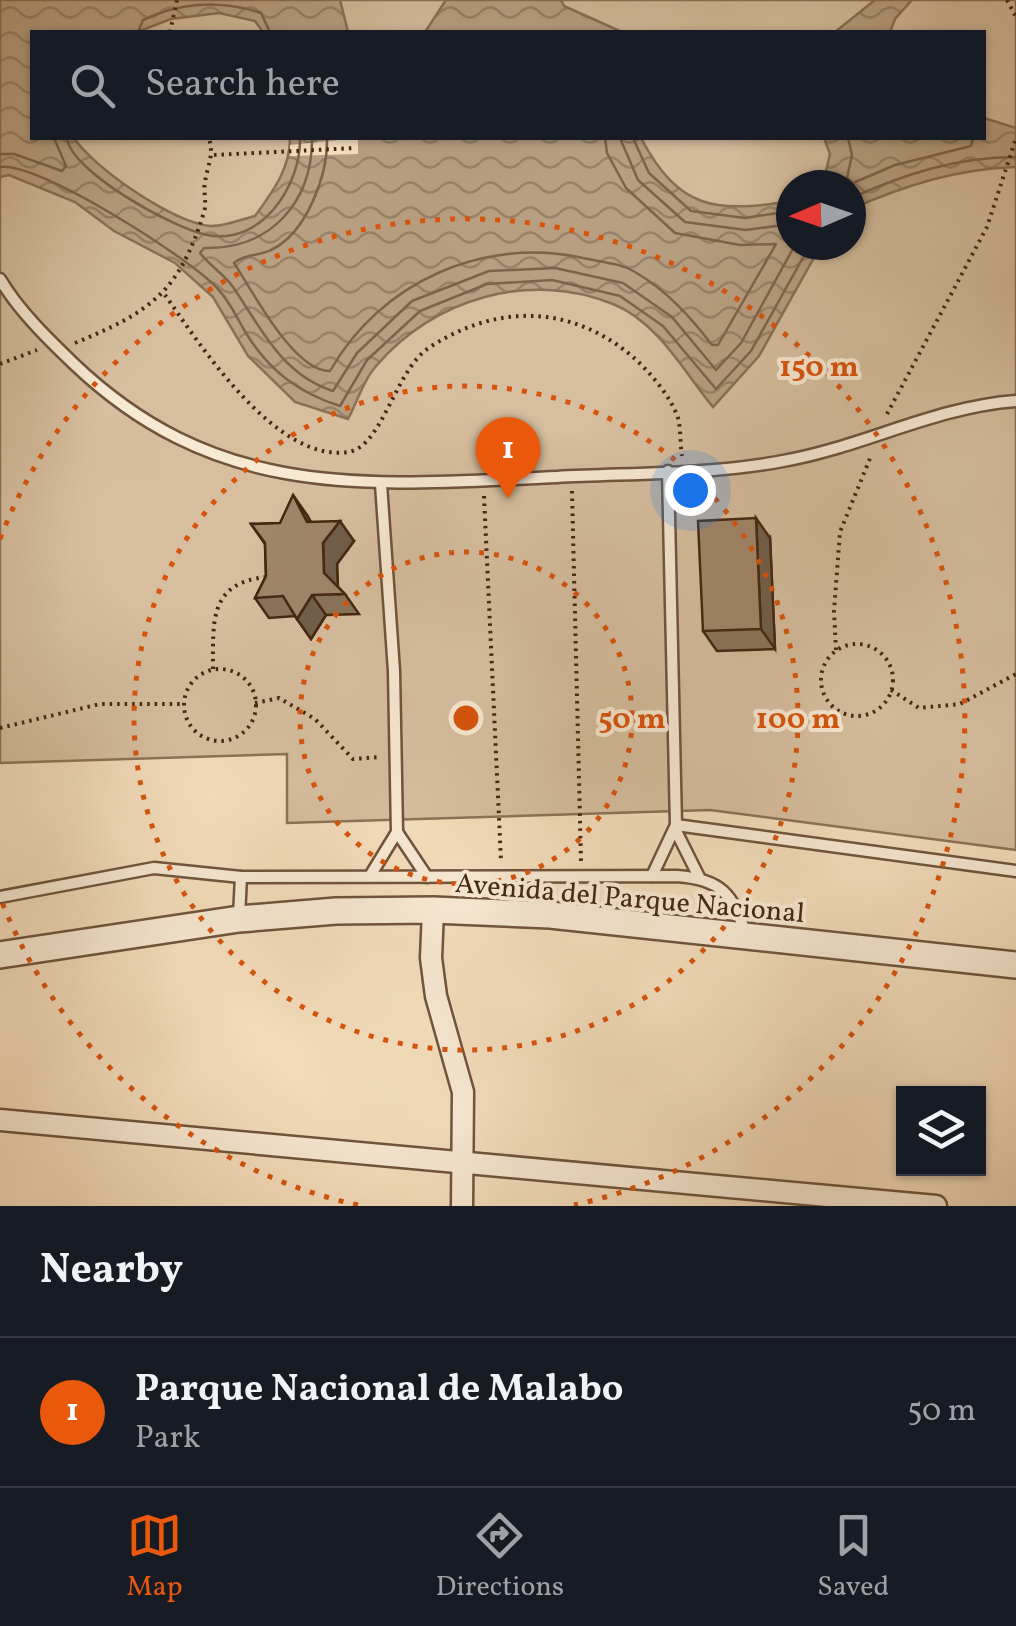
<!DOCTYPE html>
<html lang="en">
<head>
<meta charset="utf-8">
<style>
  body { margin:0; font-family:Vollkorn,serif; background:#242831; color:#f1f3f6 }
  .controls { position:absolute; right:30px; bottom:30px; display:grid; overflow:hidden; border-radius:0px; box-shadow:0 2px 8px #0004 }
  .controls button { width:90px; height:90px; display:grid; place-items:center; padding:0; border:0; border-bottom:2px solid #363941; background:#171b24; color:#f1f3f6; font:50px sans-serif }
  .compass { position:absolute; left:776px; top:170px; width:90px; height:90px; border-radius:50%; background:#171b24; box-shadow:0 2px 8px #0004; rotate:268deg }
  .you { position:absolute; left:690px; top:490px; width:35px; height:35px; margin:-25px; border:8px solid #fff; border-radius:50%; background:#1a73e8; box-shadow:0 0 0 15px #1a73e833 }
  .badge { display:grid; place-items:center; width:65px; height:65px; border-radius:50%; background:#ea580c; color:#fff; font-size:32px; font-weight:700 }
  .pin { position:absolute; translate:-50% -82px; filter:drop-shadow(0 2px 5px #0008) }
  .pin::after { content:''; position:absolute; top:52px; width:35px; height:30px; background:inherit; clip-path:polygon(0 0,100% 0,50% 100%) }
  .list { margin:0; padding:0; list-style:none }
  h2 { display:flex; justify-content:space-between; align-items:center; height:130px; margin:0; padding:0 40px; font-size:42px }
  h2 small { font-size:32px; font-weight:400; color:#9ea1a6 }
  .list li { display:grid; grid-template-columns:65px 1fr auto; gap:30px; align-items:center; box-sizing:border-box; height:150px; padding:0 40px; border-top:2px solid #363941 }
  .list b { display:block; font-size:38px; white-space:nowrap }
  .list p { margin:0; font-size:32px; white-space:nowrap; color:#9ea1a6 }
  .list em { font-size:32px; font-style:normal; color:#9ea1a6 }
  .icon { flex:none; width:55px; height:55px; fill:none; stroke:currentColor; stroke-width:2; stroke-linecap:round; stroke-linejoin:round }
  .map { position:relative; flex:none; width:1016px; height:1206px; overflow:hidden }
  .search { position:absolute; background:#171b24; box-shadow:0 2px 8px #0004; left:30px; right:30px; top:30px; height:110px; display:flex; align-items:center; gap:25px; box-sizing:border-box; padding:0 35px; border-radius:0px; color:#9ea1a6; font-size:38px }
  .sheet { height:280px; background:#171b24 }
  nav { display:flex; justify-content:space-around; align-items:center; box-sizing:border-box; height:140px; border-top:2px solid #363941; background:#171b24; font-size:28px; color:#9ea1a6 }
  nav a { display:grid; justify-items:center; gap:5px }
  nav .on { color:#ea580c }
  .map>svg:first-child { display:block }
  .park { fill:#d6be9f; stroke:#8d7258; stroke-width:2.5; fill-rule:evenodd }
  .water { fill:url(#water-waves); stroke:#8a6f55; stroke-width:2.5 }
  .pier { fill:#f4ddbc }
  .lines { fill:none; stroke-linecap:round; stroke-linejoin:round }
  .shore { stroke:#7e634a; stroke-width:2.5 }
  .service-casing { stroke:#70543c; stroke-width:15 }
  .minor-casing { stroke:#70543c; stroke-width:25 }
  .tertiary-casing { stroke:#70543c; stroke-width:30 }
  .path { stroke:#442711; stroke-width:4; stroke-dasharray:2.5 5; stroke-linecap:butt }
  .service { stroke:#f8e9d3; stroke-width:10 }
  .minor { stroke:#f8e9d3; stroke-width:20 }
  .tertiary { stroke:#f8e9d3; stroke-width:25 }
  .wall { fill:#8a735b; stroke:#442711; stroke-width:2.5 }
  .shaded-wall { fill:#705e4a; stroke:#442711; stroke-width:2.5 }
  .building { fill:#a0866a; stroke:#442711; stroke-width:2.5 }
  .ring { fill:none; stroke:#d8540c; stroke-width:5; stroke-dasharray:5 10 }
  .labels { text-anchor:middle; stroke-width:8; stroke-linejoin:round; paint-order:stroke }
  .street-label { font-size:28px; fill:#442711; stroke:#f8e9d3 }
  .centre { fill:#d8540c; stroke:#f8e9d3; stroke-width:5 }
  .ring-label { font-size:30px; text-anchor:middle; font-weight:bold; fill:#d8540c; stroke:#f8e9d3; stroke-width:8; stroke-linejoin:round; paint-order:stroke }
</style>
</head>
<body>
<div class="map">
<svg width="1016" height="1206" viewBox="0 0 1016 1206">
  <defs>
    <pattern id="water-waves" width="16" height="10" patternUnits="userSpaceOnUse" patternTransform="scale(2.5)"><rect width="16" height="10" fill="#b89f82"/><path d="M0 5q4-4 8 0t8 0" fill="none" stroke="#978269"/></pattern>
  </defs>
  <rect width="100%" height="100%" fill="#f4ddbc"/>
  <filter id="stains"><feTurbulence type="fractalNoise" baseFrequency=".002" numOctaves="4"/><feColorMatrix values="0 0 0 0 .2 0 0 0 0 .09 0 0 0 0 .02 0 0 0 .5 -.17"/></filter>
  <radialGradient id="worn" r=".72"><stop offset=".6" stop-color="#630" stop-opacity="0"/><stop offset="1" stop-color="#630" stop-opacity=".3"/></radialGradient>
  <path class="park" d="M0 0H1016V850L710 810 287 823V754L0 763ZM32 32H984V138H32ZM791 185H851V245H791Z"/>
  <g class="water">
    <path d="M0 0H340L348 32H263L255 21 219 13 171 19 137 32H32V138H74C94 168 172 222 210 226 223 227 242 219 255 216 273 191 290 169 290 138H641C679 210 715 213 791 201V245H821L759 356 713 407C684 372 658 322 613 304 530 270 433 299 377 365 364 379 357 402 348 419L295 402 248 356 213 297 175 263 114 231 75 202 9 175 0 177Z"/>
    <polygon points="446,0 561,0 564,6 622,32 425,32"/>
    <polygon points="875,0 912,0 895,19 890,32 835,32"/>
    <path d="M984 118 1016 128V167C956 169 906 185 851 209V185H816L824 180 830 154 824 138H984Z"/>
  </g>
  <polygon class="pier" points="358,138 358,154 290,156 290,145"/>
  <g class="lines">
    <g class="shore">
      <path d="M138 32 143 20C181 2 221 0 261 13L270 32"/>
      <path d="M67 138C70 171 174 229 207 235 262 246 301 185 300 138"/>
      <path d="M312 138C313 202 270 250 204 248L200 253C209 265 224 274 233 287 262 329 281 374 333 391L357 353 412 301 489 271 555 268 623 283 672 317 716 370 741 343 795 245"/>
      <path d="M327 138C328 174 307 233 271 250 259 256 244 254 234 263 252 290 294 372 330 371 380 283 482 236 583 258 600 262 620 263 635 272 667 291 689 315 712 345H718L776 244 740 245 675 233 626 188 607 153 605 138"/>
      <polyline points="620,138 638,180 685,222 746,230 791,224"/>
      <polyline points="633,138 649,173 691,211 745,218 791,211"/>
      <polyline points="848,138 852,155 847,178 853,183 895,165 971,146 973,138"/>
      <polyline points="0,154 14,154 62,171 66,166 54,138"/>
      <path d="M0 167C38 161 189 258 217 288 229 300 237 318 246 333 269 371 299 393 340 406L367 360 420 311 487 284 552 280 620 296 663 326 716 389 751 351 810 245"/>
      <path d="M851 198C905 174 957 157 1016 157"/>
    </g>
    <g class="service-casing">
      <g id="service">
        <path d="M0 279C19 311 48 339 74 364 220 503 371 485 557 477 631 473 709 475 783 461 863 447 934 407 1016 401"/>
        <polyline points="676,825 1016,871"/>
        <polyline points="676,831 699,877"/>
        <polyline points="397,832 427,877"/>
        <polyline points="370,876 397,832 394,671 381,484"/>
        <polyline points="652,876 676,825 668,471"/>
        <path d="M0 897 154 868 241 877 677 876C721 879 733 894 746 935"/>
        <polyline points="239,916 241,877"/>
      </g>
    </g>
    <g class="minor-casing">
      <g id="minor">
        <polyline points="433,910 431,958 436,996 463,1092 462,1206"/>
        <polyline points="0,1120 936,1206"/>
      </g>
    </g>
    <g class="tertiary-casing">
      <polyline id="tertiary" points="0,955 239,919 336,911 433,910 550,915 1016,965"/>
    </g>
    <g class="path">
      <polyline points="1007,0 1016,17"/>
      <polyline points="170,32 177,0"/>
      <polyline points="214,155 354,148"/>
      <path d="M165 295C201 346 276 463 348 452 383 447 395 369 430 347 498 303 572 305 633 357 650 372 671 397 678 418 681 430 680 444 682 456"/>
      <path d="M75 343C150 312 179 293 204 212 207 203 203 192 205 182 208 163 214 157 209 138"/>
      <polyline points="0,364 37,350"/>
      <polyline points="887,414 987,227 1016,138"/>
      <polyline points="572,491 581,861"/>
      <polyline points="484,496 501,861"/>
      <circle cx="857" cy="680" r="36"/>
      <polyline points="836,650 834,611 840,532 871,456"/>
      <path d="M213 669C213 621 209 583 266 577"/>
      <circle cx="220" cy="705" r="36"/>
      <polyline points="891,690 919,708 960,704 1016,674"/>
      <polyline points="255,703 279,698 315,719 353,759 381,757"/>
      <polyline points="0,728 100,704 184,704"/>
    </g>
    <use href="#service" class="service"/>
    <use href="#minor" class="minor"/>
    <use href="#tertiary" class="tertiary"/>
  </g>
  <g class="wall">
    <polygon points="307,515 311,522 354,541 337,564 338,587 345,594 359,614 326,615 311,639 295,616 269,618 255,598 266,576 265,544 251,524 280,523"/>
    <polygon points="770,538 775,649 717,651 703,631"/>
  </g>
  <g class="shaded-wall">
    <polygon points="293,495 307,515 321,542 307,522"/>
    <polygon points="756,518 770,538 775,649 761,629"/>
    <polygon points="340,521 354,541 337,564 338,593 324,573 323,543"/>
    <polygon points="312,595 326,615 311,639 297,619"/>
  </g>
  <g class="building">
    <polygon points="293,495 307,522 340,521 323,543 324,573 345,594 312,595 297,619 283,596 255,598 266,576 265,543 251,524 280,523"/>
    <polygon points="756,518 761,629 703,631 698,521"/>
  </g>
  <g class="ring">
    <circle cx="466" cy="718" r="166"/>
    <circle cx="466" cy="718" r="332"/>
    <path d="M358 1205A499 499 0 0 1 0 897M0 539A499 499 0 1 1 574 1205"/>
  </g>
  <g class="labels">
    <g class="street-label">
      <text transform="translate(630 897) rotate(5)" y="10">Avenida del Parque Nacional</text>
    </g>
  </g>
  <circle cx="466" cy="718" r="15" class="centre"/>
  <g class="ring-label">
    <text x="819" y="376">150 m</text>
    <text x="632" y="728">50 m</text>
    <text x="798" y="728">100 m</text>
  </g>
  <rect width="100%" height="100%" filter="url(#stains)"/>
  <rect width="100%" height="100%" fill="url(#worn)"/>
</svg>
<div class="controls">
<button><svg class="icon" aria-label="layers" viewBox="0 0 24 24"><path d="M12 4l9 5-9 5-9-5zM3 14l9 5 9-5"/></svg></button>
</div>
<svg class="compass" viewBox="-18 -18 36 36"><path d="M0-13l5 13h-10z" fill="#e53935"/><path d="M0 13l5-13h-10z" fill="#9ea1a6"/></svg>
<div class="you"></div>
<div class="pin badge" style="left:508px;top:499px">1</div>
<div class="search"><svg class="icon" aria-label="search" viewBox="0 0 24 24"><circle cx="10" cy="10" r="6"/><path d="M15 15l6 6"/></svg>Search here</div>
</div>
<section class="sheet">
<h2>Nearby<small></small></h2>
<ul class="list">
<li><span class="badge">1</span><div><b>Parque Nacional de Malabo</b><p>Park</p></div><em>50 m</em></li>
</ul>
</section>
<nav>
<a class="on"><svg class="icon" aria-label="map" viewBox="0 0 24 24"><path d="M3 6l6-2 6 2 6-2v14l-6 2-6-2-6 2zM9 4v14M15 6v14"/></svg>Map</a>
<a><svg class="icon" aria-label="directions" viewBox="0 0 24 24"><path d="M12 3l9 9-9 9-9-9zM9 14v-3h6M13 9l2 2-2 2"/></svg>Directions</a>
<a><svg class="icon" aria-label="saved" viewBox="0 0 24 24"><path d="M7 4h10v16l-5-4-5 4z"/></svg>Saved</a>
</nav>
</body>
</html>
